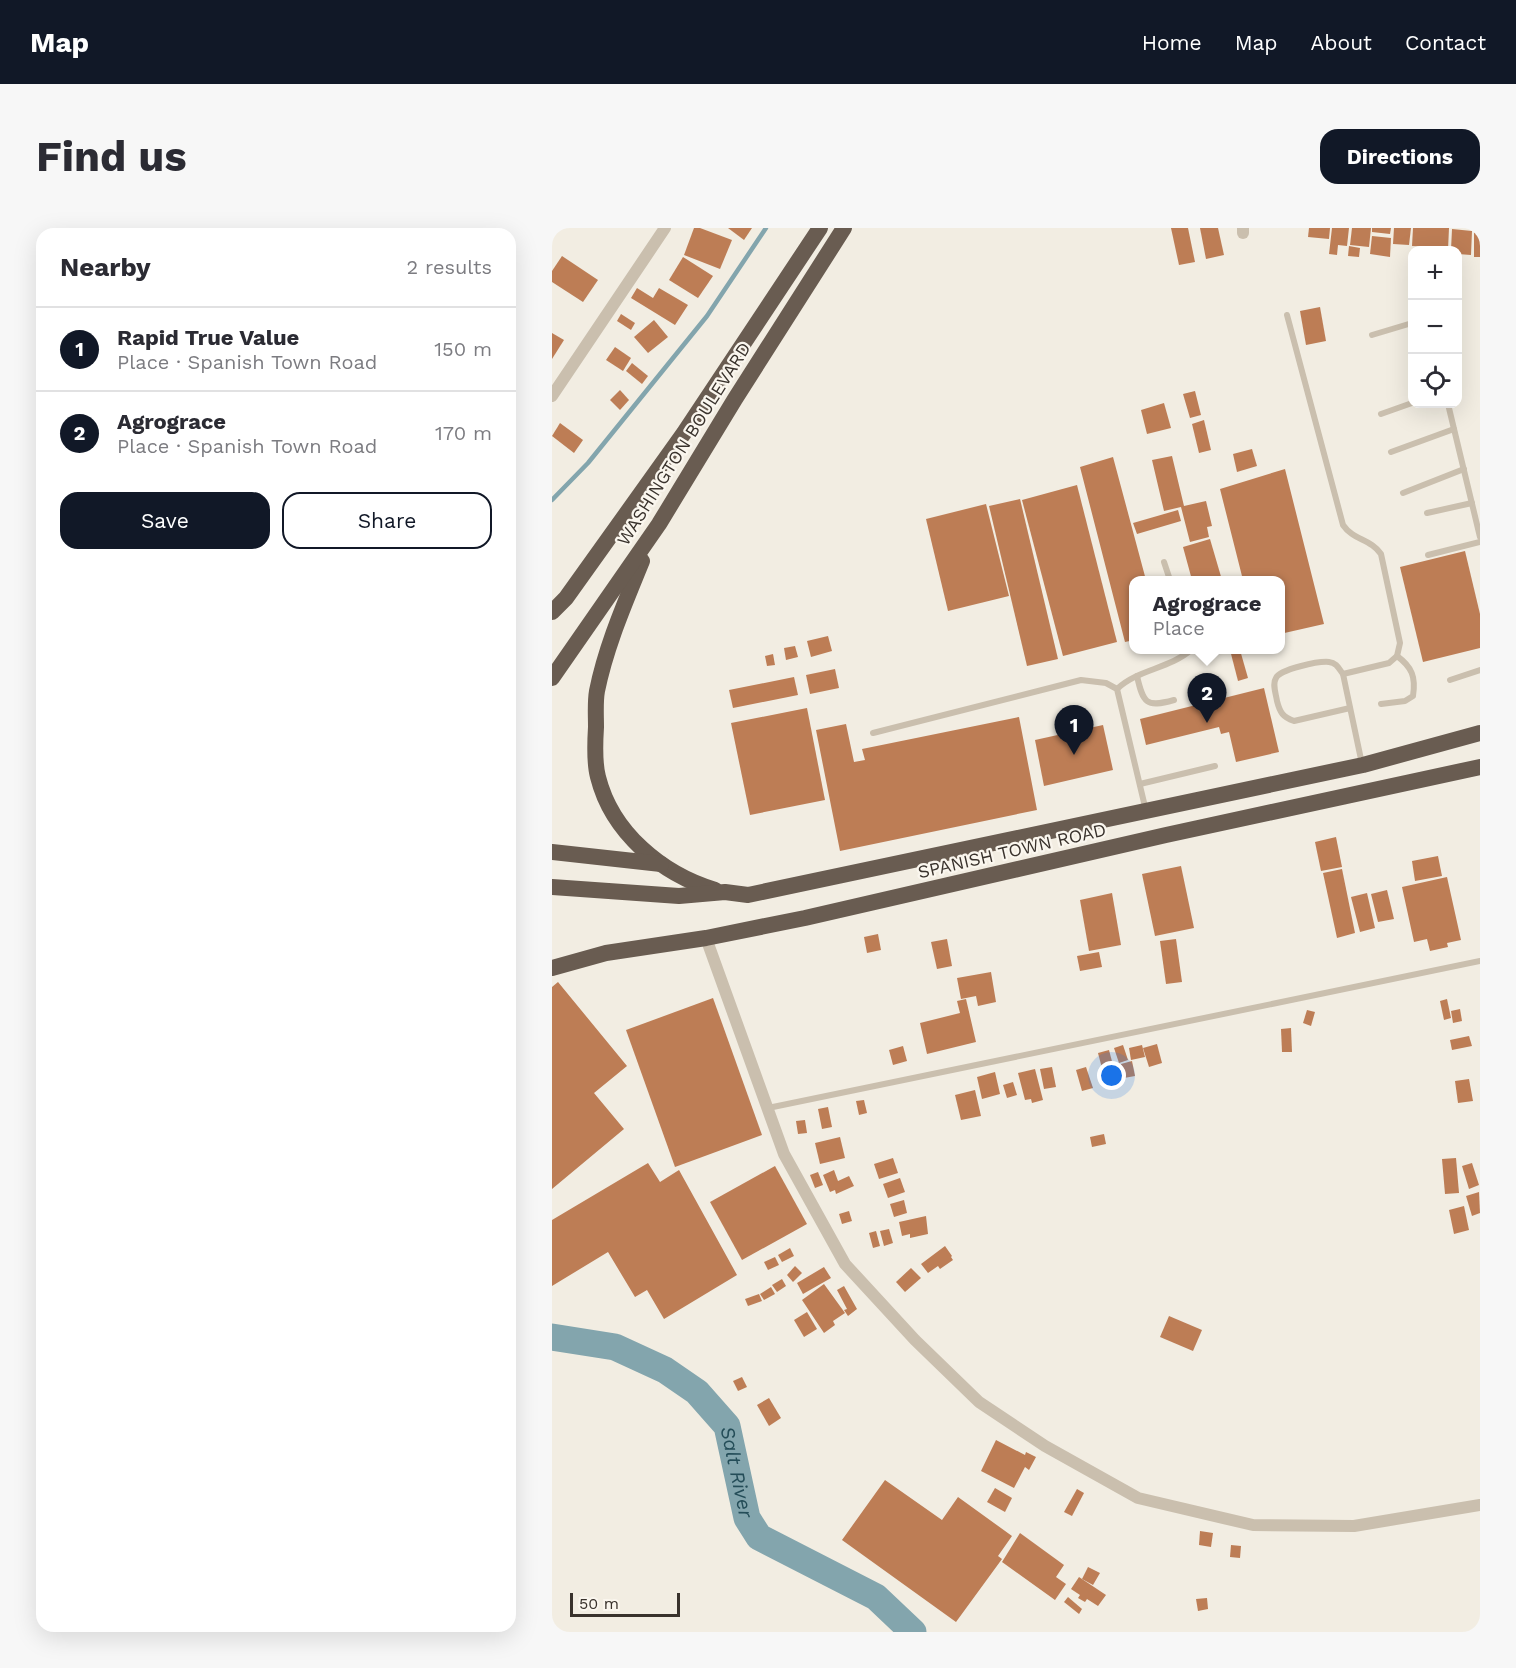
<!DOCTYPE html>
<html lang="en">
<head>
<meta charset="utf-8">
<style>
  body { margin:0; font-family:"Work Sans",sans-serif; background:#f7f7f7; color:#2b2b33 }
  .controls { position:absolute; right:18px; top:18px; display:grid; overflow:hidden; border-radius:12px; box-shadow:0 6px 24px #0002 }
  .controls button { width:54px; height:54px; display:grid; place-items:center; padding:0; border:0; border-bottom:2px solid #e1e1e2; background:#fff; color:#2b2b33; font:30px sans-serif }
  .scale { position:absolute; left:18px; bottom:15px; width:110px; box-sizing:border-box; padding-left:6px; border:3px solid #39322c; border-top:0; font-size:16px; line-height:21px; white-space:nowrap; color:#39322c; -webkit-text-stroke:4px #faf6ee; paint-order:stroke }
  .you { position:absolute; left:560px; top:848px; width:21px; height:21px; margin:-15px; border:4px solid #fff; border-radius:50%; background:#1a73e8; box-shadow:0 0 0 9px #1a73e833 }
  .badge { display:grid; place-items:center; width:39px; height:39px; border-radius:50%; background:#111827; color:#fff; font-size:20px; font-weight:700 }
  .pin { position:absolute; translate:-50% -50px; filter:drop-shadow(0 2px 3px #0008) }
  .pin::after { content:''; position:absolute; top:32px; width:21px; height:18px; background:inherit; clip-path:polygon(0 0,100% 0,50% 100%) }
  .popup { position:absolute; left:577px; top:348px; width:156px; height:78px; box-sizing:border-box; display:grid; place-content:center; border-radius:12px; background:#fff; filter:drop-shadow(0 2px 4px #0005); font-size:20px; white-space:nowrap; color:#7c7c81 }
  .popup b { font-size:22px; color:#2b2b33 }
  .popup::after { content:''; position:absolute; left:50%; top:100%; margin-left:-12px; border:12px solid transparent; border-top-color:#fff }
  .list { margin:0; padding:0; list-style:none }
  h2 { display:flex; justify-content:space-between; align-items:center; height:78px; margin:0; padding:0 24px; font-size:26px }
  h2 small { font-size:20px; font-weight:400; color:#7c7c81 }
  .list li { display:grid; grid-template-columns:39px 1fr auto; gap:18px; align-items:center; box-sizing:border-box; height:84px; padding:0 24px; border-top:2px solid #e1e1e2 }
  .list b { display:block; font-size:22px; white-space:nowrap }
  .list p { margin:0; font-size:20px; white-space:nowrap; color:#7c7c81 }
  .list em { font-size:20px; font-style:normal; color:#7c7c81 }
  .actions { display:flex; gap:12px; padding:18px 24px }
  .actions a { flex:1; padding:14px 0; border:2px solid #111827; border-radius:18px; text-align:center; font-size:21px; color:#111827 }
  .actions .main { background:#111827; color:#fff }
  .icon { flex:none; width:33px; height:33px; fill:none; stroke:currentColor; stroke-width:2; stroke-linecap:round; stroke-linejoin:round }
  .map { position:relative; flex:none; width:928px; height:1404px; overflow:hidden; border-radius:18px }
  header { display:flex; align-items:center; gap:36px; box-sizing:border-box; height:84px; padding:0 30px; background:#111827; color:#fff }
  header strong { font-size:28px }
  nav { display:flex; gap:33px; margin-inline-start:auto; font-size:21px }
  .intro { display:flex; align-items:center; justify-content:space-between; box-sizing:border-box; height:144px; padding:0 36px }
  h1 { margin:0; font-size:42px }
  .button { padding:15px 27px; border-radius:18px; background:#111827; color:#fff; font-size:21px; font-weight:700 }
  main { display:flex; gap:36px; padding:0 36px }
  aside { flex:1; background:#fff; border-radius:18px; box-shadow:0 6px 24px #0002 }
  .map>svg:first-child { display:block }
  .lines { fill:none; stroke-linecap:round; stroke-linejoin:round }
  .stream { stroke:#83a5ad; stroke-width:4.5 }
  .river { stroke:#83a5ad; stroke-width:27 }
  .building { fill:#bd7d55 }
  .service { stroke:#cabfae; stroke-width:6 }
  .minor { stroke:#cabfae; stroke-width:12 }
  .trunk { stroke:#695c51; stroke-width:16 }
  .labels { text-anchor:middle; stroke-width:4.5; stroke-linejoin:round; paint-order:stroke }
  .street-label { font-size:18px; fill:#39322c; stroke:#faf6ee }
  .water-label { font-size:20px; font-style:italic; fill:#244d58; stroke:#faf6ee }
</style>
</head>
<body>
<header>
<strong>Map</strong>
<nav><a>Home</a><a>Map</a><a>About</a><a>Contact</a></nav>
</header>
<div class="intro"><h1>Find us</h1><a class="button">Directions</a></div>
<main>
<aside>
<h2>Nearby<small>2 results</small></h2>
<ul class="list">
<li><span class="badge">1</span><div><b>Rapid True Value</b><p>Place · Spanish Town Road</p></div><em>150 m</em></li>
<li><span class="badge">2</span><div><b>Agrograce</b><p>Place · Spanish Town Road</p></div><em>170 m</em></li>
</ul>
<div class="actions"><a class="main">Save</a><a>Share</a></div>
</aside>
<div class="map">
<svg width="928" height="1404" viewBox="0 0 928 1404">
  <rect width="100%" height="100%" fill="#f2ede2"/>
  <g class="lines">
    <polyline class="stream" points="0,272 36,235 155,88 214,0"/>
    <path class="river" id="s1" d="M0 1109 63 1119 113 1142 145 1164 175 1198 195 1290 207 1309 324 1369 361 1404"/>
  </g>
  <g class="building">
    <polygon points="142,0 148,0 180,12 168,41 132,27"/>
    <polygon points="176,0 200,0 192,12"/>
    <polygon points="619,0 636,0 643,34 627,37"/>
    <polygon points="648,0 666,0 672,27 654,31"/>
    <polygon points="757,0 778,0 777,11 756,9"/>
    <polygon points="780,0 797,0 795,18 786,17 785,27 777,26"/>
    <polygon points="800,0 819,0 817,19 798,17"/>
    <polygon points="820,0 839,0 838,6 820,4"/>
    <polygon points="842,0 859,0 857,17 841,16"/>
    <polygon points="861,0 897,0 896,22 888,22 888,19 860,18"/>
    <rect x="922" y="0" width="6" height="29"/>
    <polygon points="900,1 920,3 919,27 906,26 906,22 899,22"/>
    <polygon points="820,8 839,10 838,29 818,26"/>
    <polygon points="797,18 808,20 807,29 796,28"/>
    <polygon points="10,28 46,52 31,74 0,54 0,43"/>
    <polygon points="131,29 161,48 146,70 117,52"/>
    <polygon points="85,60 101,70 107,60 136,77 123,97 79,70"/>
    <polygon points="768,79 774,113 754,117 748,83"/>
    <polygon points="69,86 83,95 79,102 65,93"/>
    <polygon points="102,92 116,109 96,125 82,109"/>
    <polygon points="0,105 12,112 0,131"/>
    <polygon points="63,119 79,130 71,143 54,132"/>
    <polygon points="80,135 96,148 90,156 74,143"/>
    <polygon points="68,162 77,172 68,182 58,172"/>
    <polygon points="643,163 649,187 638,190 631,166"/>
    <polygon points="612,175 619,200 595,206 589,182"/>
    <polygon points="652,192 659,222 647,225 640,196"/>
    <polygon points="8,195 31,212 22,225 0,208"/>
    <polygon points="700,221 705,238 685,244 681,226"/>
    <polygon points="620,228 632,278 654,273 660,298 655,299 657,309 638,314 629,279 612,283 600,232"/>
    <polygon points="561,229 594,352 582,352 582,412 573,414 528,239"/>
    <polygon points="733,241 772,396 728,406 728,352 691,352 668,261"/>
    <polygon points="525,257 565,414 511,428 470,272"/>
    <polygon points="468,271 506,431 475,438 437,278"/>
    <polygon points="434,276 457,368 396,383 374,291"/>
    <polygon points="626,282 629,293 585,306 581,295"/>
    <polygon points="658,311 670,352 640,352 631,319"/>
    <polygon points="913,323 928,386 928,420 871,434 848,339"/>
    <polygon points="276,408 280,423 259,429 255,413"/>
    <polygon points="243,418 246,429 234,432 232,420"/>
    <polygon points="678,422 688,422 696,450 686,453"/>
    <polygon points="221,426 223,437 215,438 213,428"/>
    <polygon points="283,441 287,460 258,466 254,447"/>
    <polygon points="242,449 246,467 181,480 177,462"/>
    <polygon points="712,460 727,524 684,534 677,504 669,506 667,499 594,517 588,491"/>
    <polygon points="255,480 273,572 198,587 179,495"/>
    <polygon points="467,489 485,582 288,623 264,502 294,496 302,534 313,532 310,521"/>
    <polygon points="551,497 561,542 492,558 483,512"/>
    <polygon points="784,609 790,639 769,643 763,614"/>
    <polygon points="886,628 890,648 863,653 860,633"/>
    <polygon points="629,638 642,700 603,708 590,646"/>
    <polygon points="790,641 803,705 785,710 771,645"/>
    <polygon points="895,649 909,712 895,715 896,719 878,723 875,711 862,714 850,659"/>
    <polygon points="835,662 842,691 826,694 819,666"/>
    <polygon points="560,665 569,717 537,723 528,672"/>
    <polygon points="815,665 823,700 808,704 799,669"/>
    <polygon points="326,706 329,722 315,725 312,709"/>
    <polygon points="395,711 400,738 385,741 379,714"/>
    <polygon points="624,711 630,754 614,756 608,713"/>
    <polygon points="547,724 550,739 528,743 525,728"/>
    <polygon points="439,744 444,774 426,778 424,768 409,771 405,750"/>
    <polygon points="6,754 75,838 42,865 72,901 0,961 0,759"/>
    <polygon points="161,770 210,907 123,939 74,802"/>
    <polygon points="414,771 424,814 375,826 368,795 408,785 405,773"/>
    <polygon points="895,771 899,790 892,792 888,773"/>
    <polygon points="908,781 910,793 901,795 899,783"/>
    <polygon points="755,782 763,784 759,798 751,795"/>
    <polygon points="739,800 740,824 730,824 729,801"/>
    <polygon points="917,808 920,818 900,822 898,812"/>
    <polygon points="605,816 610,835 597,839 591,820"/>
    <polygon points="571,817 576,832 567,835 562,820"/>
    <polygon points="590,817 593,829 579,832 577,820"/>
    <polygon points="351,818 355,833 341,837 337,822"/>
    <polygon points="557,822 562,841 551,844 546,825"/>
    <polygon points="580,833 583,848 572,850 569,836"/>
    <polygon points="500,839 504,859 492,861 488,841"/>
    <polygon points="534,839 541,860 530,863 524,842"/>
    <polygon points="483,841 491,872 480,875 479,871 473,872 466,845"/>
    <polygon points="443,844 448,866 430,871 425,849"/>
    <polygon points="917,851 921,873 906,875 903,853"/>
    <polygon points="461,854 465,867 455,870 451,857"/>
    <polygon points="423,862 429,888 409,892 403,867"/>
    <polygon points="312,872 315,885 307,887 304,873"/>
    <polygon points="276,879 280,899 270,901 266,881"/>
    <polygon points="253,892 255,905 246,906 244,893"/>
    <polygon points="552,906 554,916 540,919 538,909"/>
    <polygon points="288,909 293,930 268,936 263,915"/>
    <polygon points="341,930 346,945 327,951 322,936"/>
    <polygon points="904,930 907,965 893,966 890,931"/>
    <polygon points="96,935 108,954 127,942 185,1047 112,1091 95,1062 83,1069 56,1024 0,1058 0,992"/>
    <polygon points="920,935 927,957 917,961 910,938"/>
    <polygon points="223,938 255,996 190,1032 158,974"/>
    <polygon points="282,942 286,953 297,948 302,958 284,966 283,962 278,964 271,947"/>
    <polygon points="266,944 271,957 263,960 258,947"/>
    <polygon points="348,950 353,964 336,970 331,956"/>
    <polygon points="927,964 928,985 920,988 914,968"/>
    <polygon points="352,972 355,985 342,989 338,976"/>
    <polygon points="912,978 917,1002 902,1006 897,982"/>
    <polygon points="297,983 300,993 290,996 287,986"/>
    <polygon points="374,988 376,1006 358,1010 358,1006 350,1008 347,994"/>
    <polygon points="337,1001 341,1015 332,1018 328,1003"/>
    <polygon points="324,1003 328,1018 321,1020 317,1005"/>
    <polygon points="393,1018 400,1028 399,1029 401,1032 388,1041 386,1038 376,1045 369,1036"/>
    <polygon points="238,1020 242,1028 230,1034 226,1027"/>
    <polygon points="223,1029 227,1037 216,1042 212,1034"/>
    <polygon points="243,1038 250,1045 241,1054 235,1047"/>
    <polygon points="272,1039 279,1050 251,1066 245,1055"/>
    <polygon points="359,1040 369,1050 353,1064 344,1054"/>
    <polygon points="230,1051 234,1058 225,1064 220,1057"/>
    <polygon points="272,1056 293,1085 281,1093 283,1097 272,1105 250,1072"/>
    <polygon points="292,1058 305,1081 296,1088 292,1082 295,1081 285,1062"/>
    <polygon points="219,1059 223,1066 212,1072 208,1066"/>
    <polygon points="207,1066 210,1073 196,1078 193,1071"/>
    <polygon points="255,1084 265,1101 252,1109 242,1092"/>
    <polygon points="617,1088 650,1102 641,1123 608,1109"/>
    <polygon points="190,1149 195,1159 186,1163 181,1153"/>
    <polygon points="217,1170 229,1190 217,1198 205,1177"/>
    <polygon points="444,1212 473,1227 474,1224 484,1229 477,1242 473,1239 462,1260 429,1243"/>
    <polygon points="333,1252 390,1292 406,1269 460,1308 446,1328 450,1331 404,1394 290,1312"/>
    <polygon points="443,1260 460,1270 453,1284 435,1274"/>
    <polygon points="525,1261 532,1265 520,1288 512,1284"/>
    <polygon points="648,1303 661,1305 659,1319 647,1317"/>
    <polygon points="468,1305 512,1337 504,1349 514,1356 503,1372 450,1334"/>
    <polygon points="679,1317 689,1318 688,1330 678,1329"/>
    <polygon points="536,1339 548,1345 541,1357 530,1351"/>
    <polygon points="527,1349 554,1367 546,1378 535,1371 533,1374 526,1370 528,1367 519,1361"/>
    <polygon points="516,1369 530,1381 527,1386 512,1374"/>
    <polygon points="655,1370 656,1381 646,1383 644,1371"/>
  </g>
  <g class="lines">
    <g class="service">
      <path d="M735 87 791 297C801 312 819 311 829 326L848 415 845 428 837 435 791 446"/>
      <polyline points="820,107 860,95"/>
      <polyline points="896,176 928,309"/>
      <polyline points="829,186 860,175"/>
      <polyline points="839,224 902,201"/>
      <polyline points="851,265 912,241"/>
      <polyline points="875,285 920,275"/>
      <polyline points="876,327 928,314"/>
      <polyline points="612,334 618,352"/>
      <path d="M585 448C591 475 594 480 622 472"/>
      <polyline points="898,452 928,442"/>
      <path d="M565 461C586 441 617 441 639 422"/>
      <path d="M829 476 853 473 861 468C864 449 860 439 845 428"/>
      <path d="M798 480 742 493C731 489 728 485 725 473 724 466 720 456 724 450 728 441 767 433 777 434 785 435 787 441 791 446L810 536"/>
      <polyline points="321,505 529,452 554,455 565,461 594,583"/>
      <polyline points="588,556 663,538"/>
      <polyline points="216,880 928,733"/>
    </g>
    <g class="minor">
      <polyline points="691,0 691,5"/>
      <polyline points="0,168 113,0"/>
      <polyline points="154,710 232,926 293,1036 363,1112 427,1174 493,1218 586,1270 701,1297 802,1298 928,1277"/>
    </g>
    <g class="trunk">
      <path d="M90 333C73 375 54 418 45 463 43 474 44 487 44 499 43 515 42 534 46 549 60 605 110 646 163 662"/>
      <polyline points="0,384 14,370 132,205 268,0"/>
      <polyline points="0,450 107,296 183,171 292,0"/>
      <polyline points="0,624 109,636"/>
      <polyline points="0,659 127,668 173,664 196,667 811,537 928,505"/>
      <polyline points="0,740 54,725 154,710 253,690 614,607 928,539"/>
    </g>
  </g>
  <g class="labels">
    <g class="street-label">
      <text transform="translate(132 216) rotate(-58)" y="6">WASHINGTON BOULEVARD</text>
      <text transform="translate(460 623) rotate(-13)" y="6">SPANISH TOWN ROAD</text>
    </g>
    <g class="water-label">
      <text dy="7" stroke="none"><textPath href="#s1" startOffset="250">Salt River</textPath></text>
    </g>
  </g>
</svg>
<div class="controls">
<button>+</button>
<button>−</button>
<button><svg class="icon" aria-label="locate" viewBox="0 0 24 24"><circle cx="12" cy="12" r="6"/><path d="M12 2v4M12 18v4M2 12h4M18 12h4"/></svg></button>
</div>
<div class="scale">50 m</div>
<div class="you"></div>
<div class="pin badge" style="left:522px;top:527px">1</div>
<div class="pin badge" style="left:655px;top:495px">2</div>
<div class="popup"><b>Agrograce</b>Place</div>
</div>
</main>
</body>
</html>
